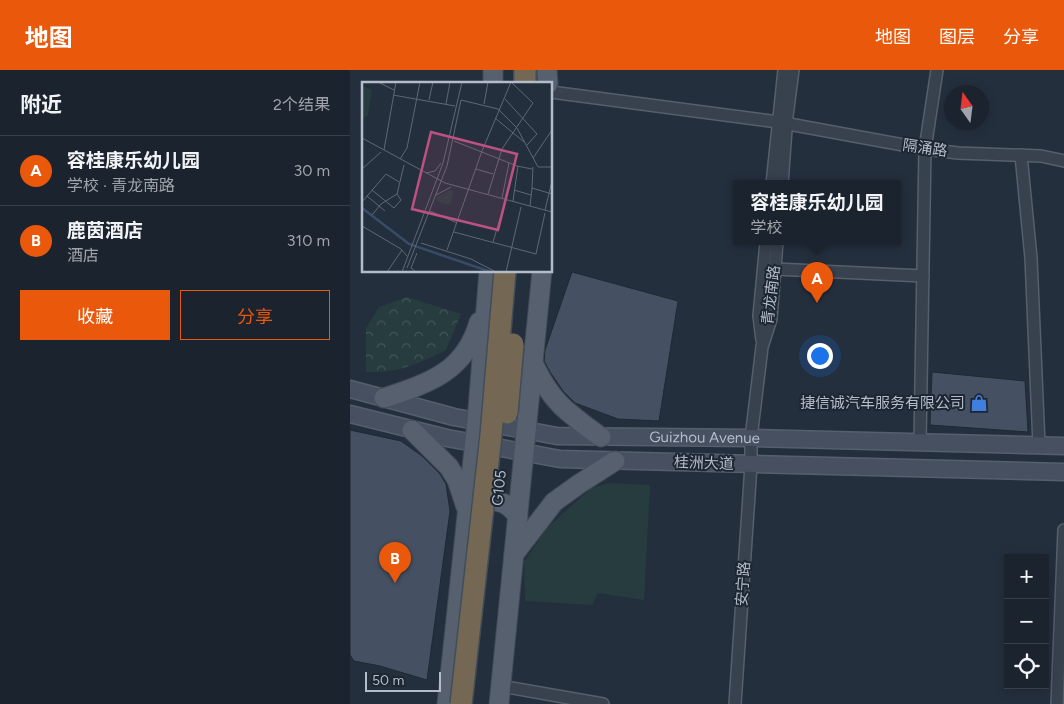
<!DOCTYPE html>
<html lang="zh">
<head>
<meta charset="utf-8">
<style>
  body { margin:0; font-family:Figtree,"Noto Sans SC",sans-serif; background:#282f3a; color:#f1f3f6 }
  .controls { position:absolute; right:15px; bottom:15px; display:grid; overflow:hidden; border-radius:0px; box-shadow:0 2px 12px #0003 }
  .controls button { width:45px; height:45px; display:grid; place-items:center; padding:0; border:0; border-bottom:1px solid #39404a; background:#1b232e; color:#f1f3f6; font:25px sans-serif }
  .compass { position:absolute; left:594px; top:15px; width:45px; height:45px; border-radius:50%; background:#1b232e; box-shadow:0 2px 12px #0003; rotate:346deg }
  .scale { position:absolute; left:15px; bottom:12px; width:76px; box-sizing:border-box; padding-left:5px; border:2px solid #b4bcc9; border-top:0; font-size:14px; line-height:18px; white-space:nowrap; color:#b4bcc9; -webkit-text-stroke:4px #1d2633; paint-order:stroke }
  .you { position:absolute; left:469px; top:285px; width:18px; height:18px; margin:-12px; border:4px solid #fff; border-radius:50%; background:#1a73e8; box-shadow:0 0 0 8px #1a73e833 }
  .badge { display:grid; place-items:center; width:32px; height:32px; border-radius:50%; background:#ea580c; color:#fff; font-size:16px; font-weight:700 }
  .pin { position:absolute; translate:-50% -41px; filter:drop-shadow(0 1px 2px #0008) }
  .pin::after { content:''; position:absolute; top:26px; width:18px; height:15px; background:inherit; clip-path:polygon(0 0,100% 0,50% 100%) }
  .popup { position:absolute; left:383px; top:110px; width:168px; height:65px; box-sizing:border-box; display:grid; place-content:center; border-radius:0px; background:#1b232e; filter:drop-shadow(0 1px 4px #0005); font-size:16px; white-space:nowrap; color:#a0a4aa }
  .popup b { font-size:19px; color:#f1f3f6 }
  .popup::after { content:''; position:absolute; left:50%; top:100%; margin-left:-10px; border:10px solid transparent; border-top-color:#1b232e }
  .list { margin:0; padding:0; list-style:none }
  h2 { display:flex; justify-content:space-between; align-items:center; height:65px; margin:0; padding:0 20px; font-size:21px }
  h2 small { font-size:16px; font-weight:400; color:#a0a4aa }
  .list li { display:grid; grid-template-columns:32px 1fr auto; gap:15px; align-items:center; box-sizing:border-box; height:70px; padding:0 20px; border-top:1px solid #39404a }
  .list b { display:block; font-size:19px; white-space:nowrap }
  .list p { margin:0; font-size:16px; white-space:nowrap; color:#a0a4aa }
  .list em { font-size:16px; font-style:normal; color:#a0a4aa }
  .actions { display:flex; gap:10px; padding:15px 20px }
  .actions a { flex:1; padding:11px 0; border:1px solid #ea580c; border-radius:0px; text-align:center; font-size:18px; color:#ea580c }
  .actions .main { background:#ea580c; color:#fff }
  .icon { flex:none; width:28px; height:28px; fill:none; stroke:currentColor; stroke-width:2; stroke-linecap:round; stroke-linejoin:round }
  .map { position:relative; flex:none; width:714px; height:634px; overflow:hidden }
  header { display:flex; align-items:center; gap:30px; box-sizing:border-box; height:70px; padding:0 25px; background:#ea580c; color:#fff }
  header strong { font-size:24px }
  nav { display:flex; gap:28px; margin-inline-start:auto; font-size:18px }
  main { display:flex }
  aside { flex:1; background:#1b232e }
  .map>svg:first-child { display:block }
  .green { fill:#263c3f }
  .forest { fill:url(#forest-crowns) }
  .building { fill:#455162; stroke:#1f2835 }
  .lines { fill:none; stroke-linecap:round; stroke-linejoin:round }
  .street-casing { stroke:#565f6c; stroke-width:14 }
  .secondary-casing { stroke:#565f6c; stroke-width:19 }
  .primary-casing { stroke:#414a57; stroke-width:21 }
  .highway-casing { stroke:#434c59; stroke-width:24 }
  .street { stroke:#38414e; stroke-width:11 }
  .secondary { stroke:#465061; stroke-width:16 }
  .primary { stroke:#56606e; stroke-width:19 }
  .highway { stroke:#746855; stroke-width:21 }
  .highway-bridge-casing { stroke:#434c59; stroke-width:24; stroke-linecap:butt }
  .highway-bridge { stroke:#746855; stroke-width:21 }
  .labels { text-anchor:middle; stroke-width:4; stroke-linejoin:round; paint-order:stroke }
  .street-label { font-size:15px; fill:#b4bcc9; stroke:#1d2633 }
  .poi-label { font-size:15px; fill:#b4bcc9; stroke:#1d2633; text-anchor:end }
  .inset-river { fill:none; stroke:#394c67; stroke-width:2.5 }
  .inset-road { fill:none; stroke:#5e6776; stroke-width:1 }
  .view { fill:#bd5182; fill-opacity:0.15; stroke:#bd5182; stroke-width:2.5 }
  .inset-edge { fill:none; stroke:#b4bcc9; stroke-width:2.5 }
</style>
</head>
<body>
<header>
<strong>地图</strong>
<nav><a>地图</a><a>图层</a><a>分享</a></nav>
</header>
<main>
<aside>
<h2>附近<small>2个结果</small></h2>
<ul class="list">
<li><span class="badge">A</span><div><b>容桂康乐幼儿园</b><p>学校 · 青龙南路</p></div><em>30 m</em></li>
<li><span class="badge">B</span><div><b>鹿茵酒店</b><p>酒店</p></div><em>310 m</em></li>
</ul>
<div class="actions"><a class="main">收藏</a><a>分享</a></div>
</aside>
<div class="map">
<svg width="714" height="634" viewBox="0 0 714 634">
  <defs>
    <pattern id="forest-crowns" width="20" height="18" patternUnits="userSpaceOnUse" patternTransform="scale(1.25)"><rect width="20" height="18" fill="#263c3f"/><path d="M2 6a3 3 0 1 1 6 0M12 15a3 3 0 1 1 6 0" fill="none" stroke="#435659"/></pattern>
  </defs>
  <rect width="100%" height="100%" fill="#242f3e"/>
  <polygon class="green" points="259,413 300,415 294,530 248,523 242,535 175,531 174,492 197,458 241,418"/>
  <path class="forest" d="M57 227 111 244 96 280C68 294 49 303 16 302V258L29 237Z"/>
  <g class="building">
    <polygon points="222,202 328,231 309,351 268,349 225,333 213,321 200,302 194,291 195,280"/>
    <polygon points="582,302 675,311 678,362 580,355"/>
    <polygon points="0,360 51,371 72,386 90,404 96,414 100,441 77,610 30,596 4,591 0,585"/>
  </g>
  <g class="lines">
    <g class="street-casing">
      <g id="street">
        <polyline points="201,22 428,52 575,79 608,83 691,86 714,91"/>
        <polyline points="671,85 681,188 689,375"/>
        <polyline points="422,114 434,0"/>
        <polyline points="432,114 437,46 443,0"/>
        <polyline points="425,199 573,206"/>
        <polyline points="412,270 409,246 416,172"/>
        <polyline points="570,372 575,79 587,0"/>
        <polyline points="151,616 253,634"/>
        <polyline points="385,634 401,395 401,368 412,277 421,249 427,172"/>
        <polyline points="707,634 714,460"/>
      </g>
    </g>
    <g class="secondary-casing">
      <g id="secondary">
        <path id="s1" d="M0 319 104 347 207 366 401 368 714 376"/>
        <polyline points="0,344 97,368 210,389 714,402"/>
      </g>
    </g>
    <g class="primary-casing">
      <g id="primary">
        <polyline points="197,0 198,14"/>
        <polyline points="143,14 143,0"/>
        <path d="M184 295C202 333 218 343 251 367"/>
        <path d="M34 328C79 313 115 302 129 252"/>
        <polyline points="62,360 99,397 107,410 116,437"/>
        <path d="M123 440C139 426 157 429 168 447"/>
        <polyline points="164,484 204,432 229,414 265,391"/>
        <polyline points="97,634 127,351 139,201"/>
        <polyline points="149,634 192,201"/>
      </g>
    </g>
    <g class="highway-casing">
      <polyline id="highway" points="175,14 175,0"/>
    </g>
    <use href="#street" class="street"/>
    <use href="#secondary" class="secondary"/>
    <use href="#primary" class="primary"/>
    <use href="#highway" class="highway"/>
    <g class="highway-bridge-casing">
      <g id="highway-bridge">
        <polyline points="157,343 163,274"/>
        <polyline points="111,634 141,365 155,201"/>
      </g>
    </g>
    <use href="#highway-bridge" class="highway-bridge"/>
  </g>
  <defs>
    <g id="shop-bare" transform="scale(1.35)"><path d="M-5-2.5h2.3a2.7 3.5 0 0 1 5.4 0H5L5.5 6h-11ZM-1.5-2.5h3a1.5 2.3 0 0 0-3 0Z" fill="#3f7fe0" stroke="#1d2633" stroke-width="2.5" paint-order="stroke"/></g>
  </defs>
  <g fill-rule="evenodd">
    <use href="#shop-bare" x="629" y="333"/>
  </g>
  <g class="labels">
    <g class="street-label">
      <text transform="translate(575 78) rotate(8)" y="5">隔涌路</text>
      <text transform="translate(421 225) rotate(-83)" y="5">青龙南路</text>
      <text dy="5" stroke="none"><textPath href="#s1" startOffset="360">Guizhou Avenue</textPath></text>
      <text transform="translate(354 393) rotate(2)" y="5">桂洲大道</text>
      <text transform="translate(149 418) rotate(-84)" y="5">G105</text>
      <text transform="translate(393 514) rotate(-86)" y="5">安宁路</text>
    </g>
    <g class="poi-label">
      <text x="615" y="338">捷信诚汽车服务有限公司</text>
    </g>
  </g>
  <g transform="translate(12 12)">
    <rect width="190" height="190" fill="#242f3e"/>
    <path d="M0 4 10 8 6 33 0 37ZM87 108 92 109 88 123 74 119 75 115Z" fill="#263c3f"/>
    <path class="inset-river" d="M0 126 47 162 129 190"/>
    <path class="inset-road" d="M16 0 32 8M31 13 93 24M143 17 175 52 165 63M67 18 71 0M99 18 136 27 155 46 176 85H190M84 22 88 0M122 22 126 0M133 36 162 60M0 56 83 101 190 130M92 59 155 84 170 87M22 68 34 0M171 76 190 48M38 77 45 66 58 0M0 87 19 70M114 87 131 92M64 91 73 89 79 81M170 106 171 85M10 108 32 126 39 118 35 112M152 108 169 113M126 112 140 67 171 21 149 0M74 113 89 105M5 114 23 129M140 116 147 81M151 119 156 84M0 120 24 92 37 100M168 124 170 106 190 112M183 128 190 99M68 129 95 141M10 133 19 122 35 112 42 83M0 144 39 167 45 174M92 150 174 172 183 131M131 160 143 120M59 161 109 177 134 190M85 168 120 69 149 0M45 186 85 84 99 18M25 190 40 168M40 190 81 81 100 0M54 190 49 186 55 171M144 190 159 125"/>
    <path class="view" d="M69 50 155 72 136 148 50 127Z"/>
    <rect width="190" height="190" class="inset-edge"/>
  </g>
</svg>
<div class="controls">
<button>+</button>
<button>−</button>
<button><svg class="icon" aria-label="locate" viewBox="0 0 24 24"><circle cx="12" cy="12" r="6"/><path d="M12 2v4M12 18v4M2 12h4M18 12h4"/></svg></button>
</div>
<svg class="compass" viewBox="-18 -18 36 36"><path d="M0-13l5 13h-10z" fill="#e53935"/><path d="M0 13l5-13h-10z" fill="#a0a4aa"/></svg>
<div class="scale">50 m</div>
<div class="you"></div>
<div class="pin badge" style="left:467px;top:233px">A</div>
<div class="popup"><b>容桂康乐幼儿园</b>学校</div>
<div class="pin badge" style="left:45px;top:513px">B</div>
</div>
</main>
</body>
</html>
